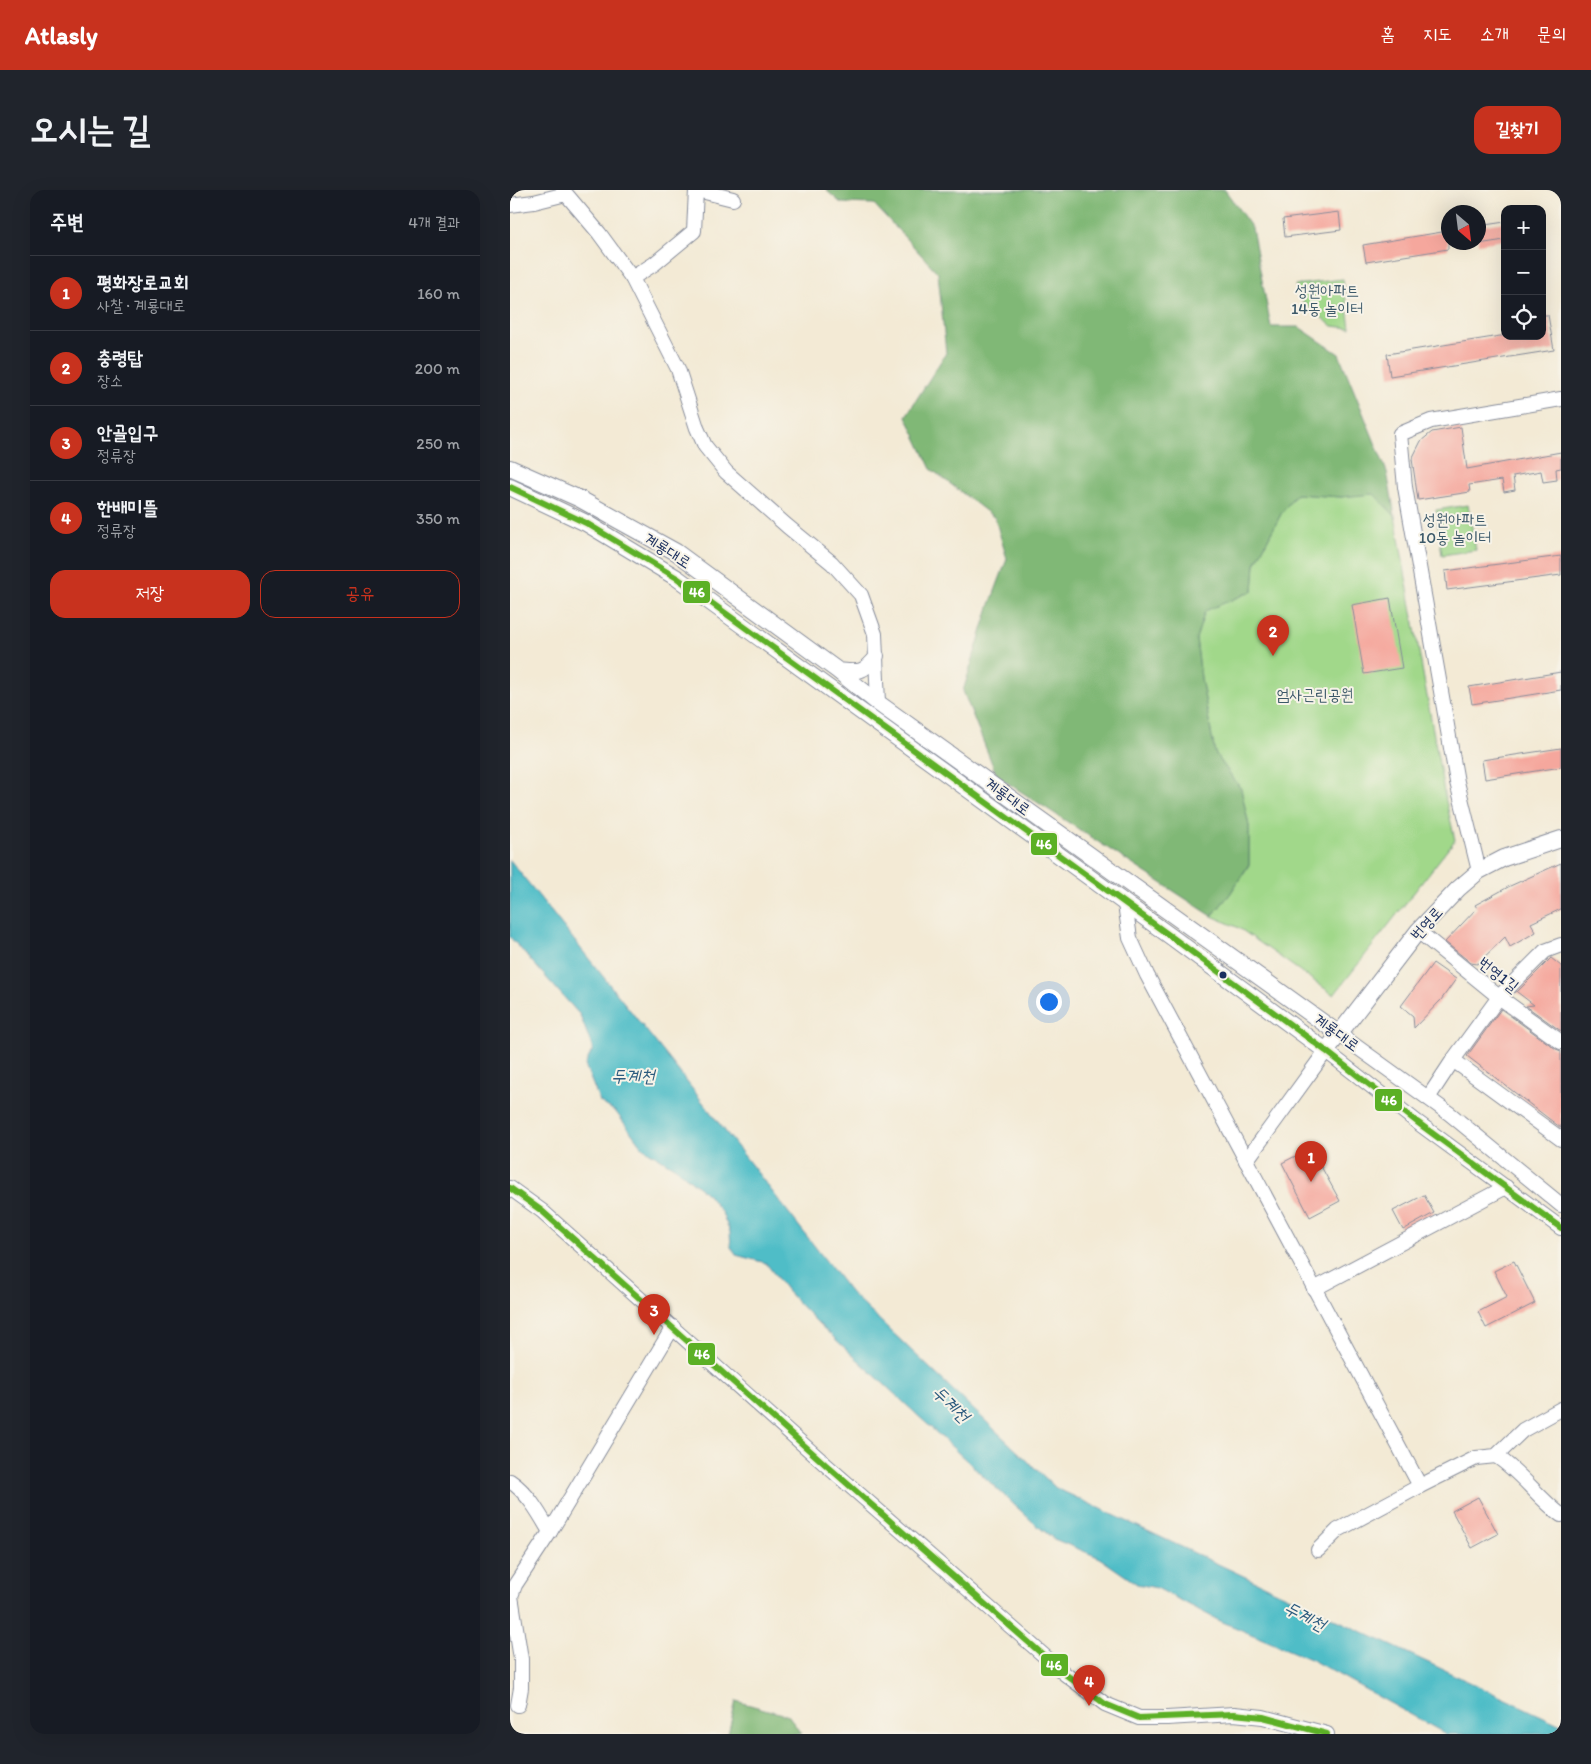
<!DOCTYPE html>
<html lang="ko">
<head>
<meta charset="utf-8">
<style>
  body { margin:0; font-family:Itim,"Poor Story",sans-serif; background:#20242c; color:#f1f3f6 }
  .controls { position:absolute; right:15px; top:15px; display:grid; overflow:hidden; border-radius:10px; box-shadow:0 5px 20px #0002 }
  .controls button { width:45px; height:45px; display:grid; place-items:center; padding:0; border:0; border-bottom:1px solid #363941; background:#171b24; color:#f1f3f6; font:25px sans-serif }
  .compass { position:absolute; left:931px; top:15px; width:45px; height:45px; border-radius:50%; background:#171b24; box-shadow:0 5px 20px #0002; rotate:152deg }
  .you { position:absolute; left:538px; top:811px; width:18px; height:18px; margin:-12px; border:4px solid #fff; border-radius:50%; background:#1a73e8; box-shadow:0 0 0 8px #1a73e833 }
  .badge { display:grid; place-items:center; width:32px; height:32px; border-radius:50%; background:#c8321e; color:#fff; font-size:16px; font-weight:700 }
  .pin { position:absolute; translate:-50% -41px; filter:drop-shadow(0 1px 2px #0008) }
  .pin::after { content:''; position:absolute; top:26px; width:18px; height:15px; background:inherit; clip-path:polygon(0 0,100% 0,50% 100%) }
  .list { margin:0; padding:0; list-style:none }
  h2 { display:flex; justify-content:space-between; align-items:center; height:65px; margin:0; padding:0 20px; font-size:21px }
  h2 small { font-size:16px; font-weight:400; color:#9ea1a6 }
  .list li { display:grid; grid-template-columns:32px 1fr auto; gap:15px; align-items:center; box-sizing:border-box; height:75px; padding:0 20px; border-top:1px solid #363941 }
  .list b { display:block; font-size:19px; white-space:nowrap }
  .list p { margin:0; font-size:16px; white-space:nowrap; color:#9ea1a6 }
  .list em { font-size:16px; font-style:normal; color:#9ea1a6 }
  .actions { display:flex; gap:10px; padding:15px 20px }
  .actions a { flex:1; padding:11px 0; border:1px solid #c8321e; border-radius:15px; text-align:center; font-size:18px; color:#c8321e }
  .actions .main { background:#c8321e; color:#fff }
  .icon { flex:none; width:28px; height:28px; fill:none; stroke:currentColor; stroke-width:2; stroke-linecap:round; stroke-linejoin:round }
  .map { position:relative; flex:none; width:1051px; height:1544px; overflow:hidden; border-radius:15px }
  header { display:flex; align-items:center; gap:30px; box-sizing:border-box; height:70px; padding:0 25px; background:#c8321e; color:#fff }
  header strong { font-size:24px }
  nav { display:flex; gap:28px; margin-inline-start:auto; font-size:18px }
  .intro { display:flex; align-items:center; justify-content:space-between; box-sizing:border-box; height:120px; padding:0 30px }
  h1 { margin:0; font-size:35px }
  .button { padding:12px 22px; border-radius:15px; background:#c8321e; color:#fff; font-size:18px; font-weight:700 }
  main { display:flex; gap:30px; padding:0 30px }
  aside { flex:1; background:#171b24; border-radius:15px; box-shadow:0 5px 20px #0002 }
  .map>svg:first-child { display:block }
  .green { fill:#a1d88a; stroke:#5e8474 }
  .forest { fill:#80b876; stroke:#4e746a }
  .water { fill:#4fbdc7; stroke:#357692 }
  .building { fill:#f5a79d }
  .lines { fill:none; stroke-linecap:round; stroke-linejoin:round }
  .minor-casing { stroke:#878c9a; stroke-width:16 }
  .major-casing { stroke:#878c9a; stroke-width:18 }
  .minor { stroke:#fff; stroke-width:14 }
  .major { stroke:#fff; stroke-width:16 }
  .bus-1-casing { stroke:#f7f3e8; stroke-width:10 }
  .bus-1 { stroke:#5bb025; stroke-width:6 }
  .bus-dot { fill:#1b2f5e; stroke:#f7f3e8; stroke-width:2 }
  .labels { text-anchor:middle; stroke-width:4; stroke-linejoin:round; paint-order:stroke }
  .park-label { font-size:16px; fill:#3c5969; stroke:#f7f3e8 }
  .street-label { font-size:16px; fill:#1b2f5e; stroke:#f7f3e8 }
  .water-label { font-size:18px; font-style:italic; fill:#2b5a7e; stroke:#f7f3e8 }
  .line-badge { stroke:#f7f3e8; stroke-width:2 }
  .badge-label { font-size:14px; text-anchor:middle; font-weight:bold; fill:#fff }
</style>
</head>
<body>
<header>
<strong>Atlasly</strong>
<nav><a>홈</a><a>지도</a><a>소개</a><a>문의</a></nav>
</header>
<div class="intro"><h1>오시는 길</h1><a class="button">길찾기</a></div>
<main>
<aside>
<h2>주변<small>4개 결과</small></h2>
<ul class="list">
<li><span class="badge">1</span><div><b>평화장로교회</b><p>사찰 · 계룡대로</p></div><em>160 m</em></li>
<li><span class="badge">2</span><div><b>충령탑</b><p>장소</p></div><em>200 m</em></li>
<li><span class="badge">3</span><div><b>안골입구</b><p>정류장</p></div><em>250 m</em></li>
<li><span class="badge">4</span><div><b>한배미뜰</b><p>정류장</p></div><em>350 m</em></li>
</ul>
<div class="actions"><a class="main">저장</a><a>공유</a></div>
</aside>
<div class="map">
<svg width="1051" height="1544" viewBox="0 0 1051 1544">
  <rect width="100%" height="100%" fill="#f7f3e8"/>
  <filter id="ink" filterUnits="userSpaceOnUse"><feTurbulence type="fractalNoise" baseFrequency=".02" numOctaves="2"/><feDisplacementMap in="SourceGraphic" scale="10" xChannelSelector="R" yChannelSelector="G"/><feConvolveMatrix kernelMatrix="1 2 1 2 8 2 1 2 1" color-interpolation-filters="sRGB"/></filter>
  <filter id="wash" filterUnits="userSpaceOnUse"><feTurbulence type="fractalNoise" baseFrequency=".0096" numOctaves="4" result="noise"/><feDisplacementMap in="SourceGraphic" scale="20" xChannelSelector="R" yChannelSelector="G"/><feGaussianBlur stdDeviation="1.12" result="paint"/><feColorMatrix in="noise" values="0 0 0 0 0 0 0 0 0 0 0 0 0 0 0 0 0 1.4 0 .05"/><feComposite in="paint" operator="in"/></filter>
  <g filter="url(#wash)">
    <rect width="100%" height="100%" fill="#f3ead5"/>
    <g class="green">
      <polygon points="833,89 840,138 822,136 792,111 785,95"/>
      <polygon points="864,303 885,326 934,602 945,650 824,805 729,738 702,726 720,704 739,675 739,636 731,599 705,563 691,488 686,448 695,420 743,401 745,374 771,324 786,304 831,307"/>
      <polygon points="958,315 966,360 932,365 926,320"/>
    </g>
    <g class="forest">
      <polygon points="316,0 715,0 742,38 761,137 789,137 829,164 877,282 885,326 864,304 831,307 786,304 771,324 745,374 743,401 695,421 686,449 691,488 705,563 731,599 739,636 739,674 720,704 702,726 487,586 453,501 479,417 497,369 485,328 421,279 396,226 436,163 428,83 364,14 331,13"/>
      <polygon points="226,1511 279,1526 291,1544 218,1544"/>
    </g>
    <polygon class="water" points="0,670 163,874 341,1103 546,1298 1051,1535 1051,1544 936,1544 802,1470 708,1430 647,1398 627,1394 588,1367 544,1349 524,1333 308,1133 277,1101 256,1073 226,1065 221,1057 220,1042 212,1023 198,1005 167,979 132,957 106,922 90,912 75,875 83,859 70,825 0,747"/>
    <g id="blocks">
      <g class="building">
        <polygon points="829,22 831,40 775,47 773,29"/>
        <polygon points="995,32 995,50 968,54 968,36"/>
        <polygon points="938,41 938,59 856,72 853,55"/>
        <polygon points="1032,125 1038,125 1044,160 880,186 877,164 990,146 1032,146"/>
        <polygon points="951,237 957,279 1051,262 1051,278 1046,279 1047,290 1033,292 1031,281 1003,286 1005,300 994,302 992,290 959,295 960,302 908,310 902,269 911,251 922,242"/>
        <polygon points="1051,366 1051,385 937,400 935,381"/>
        <polygon points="880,408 892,478 854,484 842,415"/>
        <polygon points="1051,482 1051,500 962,514 959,497"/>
        <polygon points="1051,558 1051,577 975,589 972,570"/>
        <polygon points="1051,673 1051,719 1021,733 1026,742 1000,757 995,747 967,774 961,773 935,752 967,718 965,715 1000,696"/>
        <polygon points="1041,768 1051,776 1051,841 1016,816 1024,815 1007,802"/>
        <polygon points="923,773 946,789 931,810 904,838 903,826 891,816"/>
        <polygon points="991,819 1046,859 1051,861 1051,938 957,866"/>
        <polygon points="801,958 830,1011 800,1027 772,973"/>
        <polygon points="914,1005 924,1023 893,1040 883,1021"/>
        <polygon points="1004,1071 1025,1113 976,1138 968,1122 997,1107 984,1081"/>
        <polygon points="968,1307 988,1344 962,1358 942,1321"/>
      </g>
    </g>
  </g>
  <g filter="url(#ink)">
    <use href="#blocks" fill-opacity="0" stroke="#878c9a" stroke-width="1"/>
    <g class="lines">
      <g class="minor-casing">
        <g id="minor">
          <polyline points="187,0 223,9"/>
          <polyline points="0,15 24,12 56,4 89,43 122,88 168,179 187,238 195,256 216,282 277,336 322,373 351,405 365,444 368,513"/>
          <polyline points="122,88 144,74 184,41 186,0"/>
          <path d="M327 480C350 482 352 484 367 466"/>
          <polyline points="969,681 947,592 895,297 890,244 921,231 1051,209"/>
          <polyline points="615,714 620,748 637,785 910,1296"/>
          <polyline points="908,741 989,807 1051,852"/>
          <polyline points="829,844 940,924 1051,1015"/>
          <polyline points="943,870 1051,949"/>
          <polyline points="918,908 943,870 989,807 1035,761 1051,755"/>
          <polyline points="736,971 816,861 907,932 1051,1038"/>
          <polyline points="0,998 32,1021 316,1275 555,1484 595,1514 629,1528 657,1528 724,1524 753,1527 817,1544"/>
          <polyline points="804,1099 996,997"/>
          <path d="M986 1266C1011 1282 1027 1307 1051 1325"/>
          <path d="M0 1291C18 1303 29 1323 40 1342"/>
          <polyline points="808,1360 828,1340 910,1296 966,1268 986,1266 1013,1240 1051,1219"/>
          <polyline points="8,1515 11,1498 11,1469 1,1406 5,1395 40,1342 163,1137"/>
        </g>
      </g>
      <g class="major-casing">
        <g id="major">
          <polyline points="0,278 70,309 166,362 327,480 368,513 829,844"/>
          <polyline points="0,297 76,333 167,388 663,748 816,861 908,741 948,699 969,681 994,668 1051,649"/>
        </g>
      </g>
      <use href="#minor" class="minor"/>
      <use href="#major" class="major"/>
      <g class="bus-1-casing">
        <g id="bus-1">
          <polyline points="0,297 76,333 167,388 663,748 816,861 907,932 1051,1038"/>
          <polyline points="0,998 32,1021 316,1275 555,1484 595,1514 629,1528 724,1524 753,1527 817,1544"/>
        </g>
      </g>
      <use href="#bus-1" class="bus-1"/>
    </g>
  </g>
  <circle class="bus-dot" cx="713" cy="785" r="4.5"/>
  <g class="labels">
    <g class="park-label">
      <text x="817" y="106">성원아파트<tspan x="817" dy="18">14동 놀이터</tspan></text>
      <text x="945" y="335">성원아파트<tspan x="945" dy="18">10동 놀이터</tspan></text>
      <text x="805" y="510">엄사근린공원</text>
    </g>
    <g class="street-label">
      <text transform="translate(158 360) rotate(32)" y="6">계룡대로</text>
      <text transform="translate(498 606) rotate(36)" y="6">계룡대로</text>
      <text transform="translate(916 733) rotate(-48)" y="6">번영로</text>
      <text transform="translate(989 784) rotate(38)" y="6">번영1길</text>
      <text transform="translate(827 842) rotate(36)" y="6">계룡대로</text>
    </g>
    <g class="water-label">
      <text x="123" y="892">두계천</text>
      <text transform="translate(441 1214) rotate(44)" y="6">두계천</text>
      <text transform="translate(795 1426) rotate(27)" y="6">두계천</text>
    </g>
  </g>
  <g class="line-badge">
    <rect x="172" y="390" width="29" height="24" rx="5" fill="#5bb025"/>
    <rect x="520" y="642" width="28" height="24" rx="5" fill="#5bb025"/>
    <rect x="864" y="898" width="29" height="24" rx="5" fill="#5bb025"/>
    <rect x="177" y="1152" width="29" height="24" rx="5" fill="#5bb025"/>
    <rect x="530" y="1463" width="29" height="24" rx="5" fill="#5bb025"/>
  </g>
  <g class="badge-label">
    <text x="187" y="407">46</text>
    <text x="534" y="659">46</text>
    <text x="879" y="915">46</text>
    <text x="192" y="1169">46</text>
    <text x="544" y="1480">46</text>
  </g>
</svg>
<div class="controls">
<button>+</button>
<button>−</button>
<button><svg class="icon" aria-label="locate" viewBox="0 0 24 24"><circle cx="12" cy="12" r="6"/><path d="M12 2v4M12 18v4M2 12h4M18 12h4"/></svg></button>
</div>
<svg class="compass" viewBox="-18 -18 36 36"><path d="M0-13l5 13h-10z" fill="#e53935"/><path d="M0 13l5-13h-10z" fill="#9ea1a6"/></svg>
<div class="you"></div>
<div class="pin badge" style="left:801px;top:992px">1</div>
<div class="pin badge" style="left:763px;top:466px">2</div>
<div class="pin badge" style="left:144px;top:1145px">3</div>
<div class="pin badge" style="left:579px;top:1516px">4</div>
</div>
</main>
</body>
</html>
